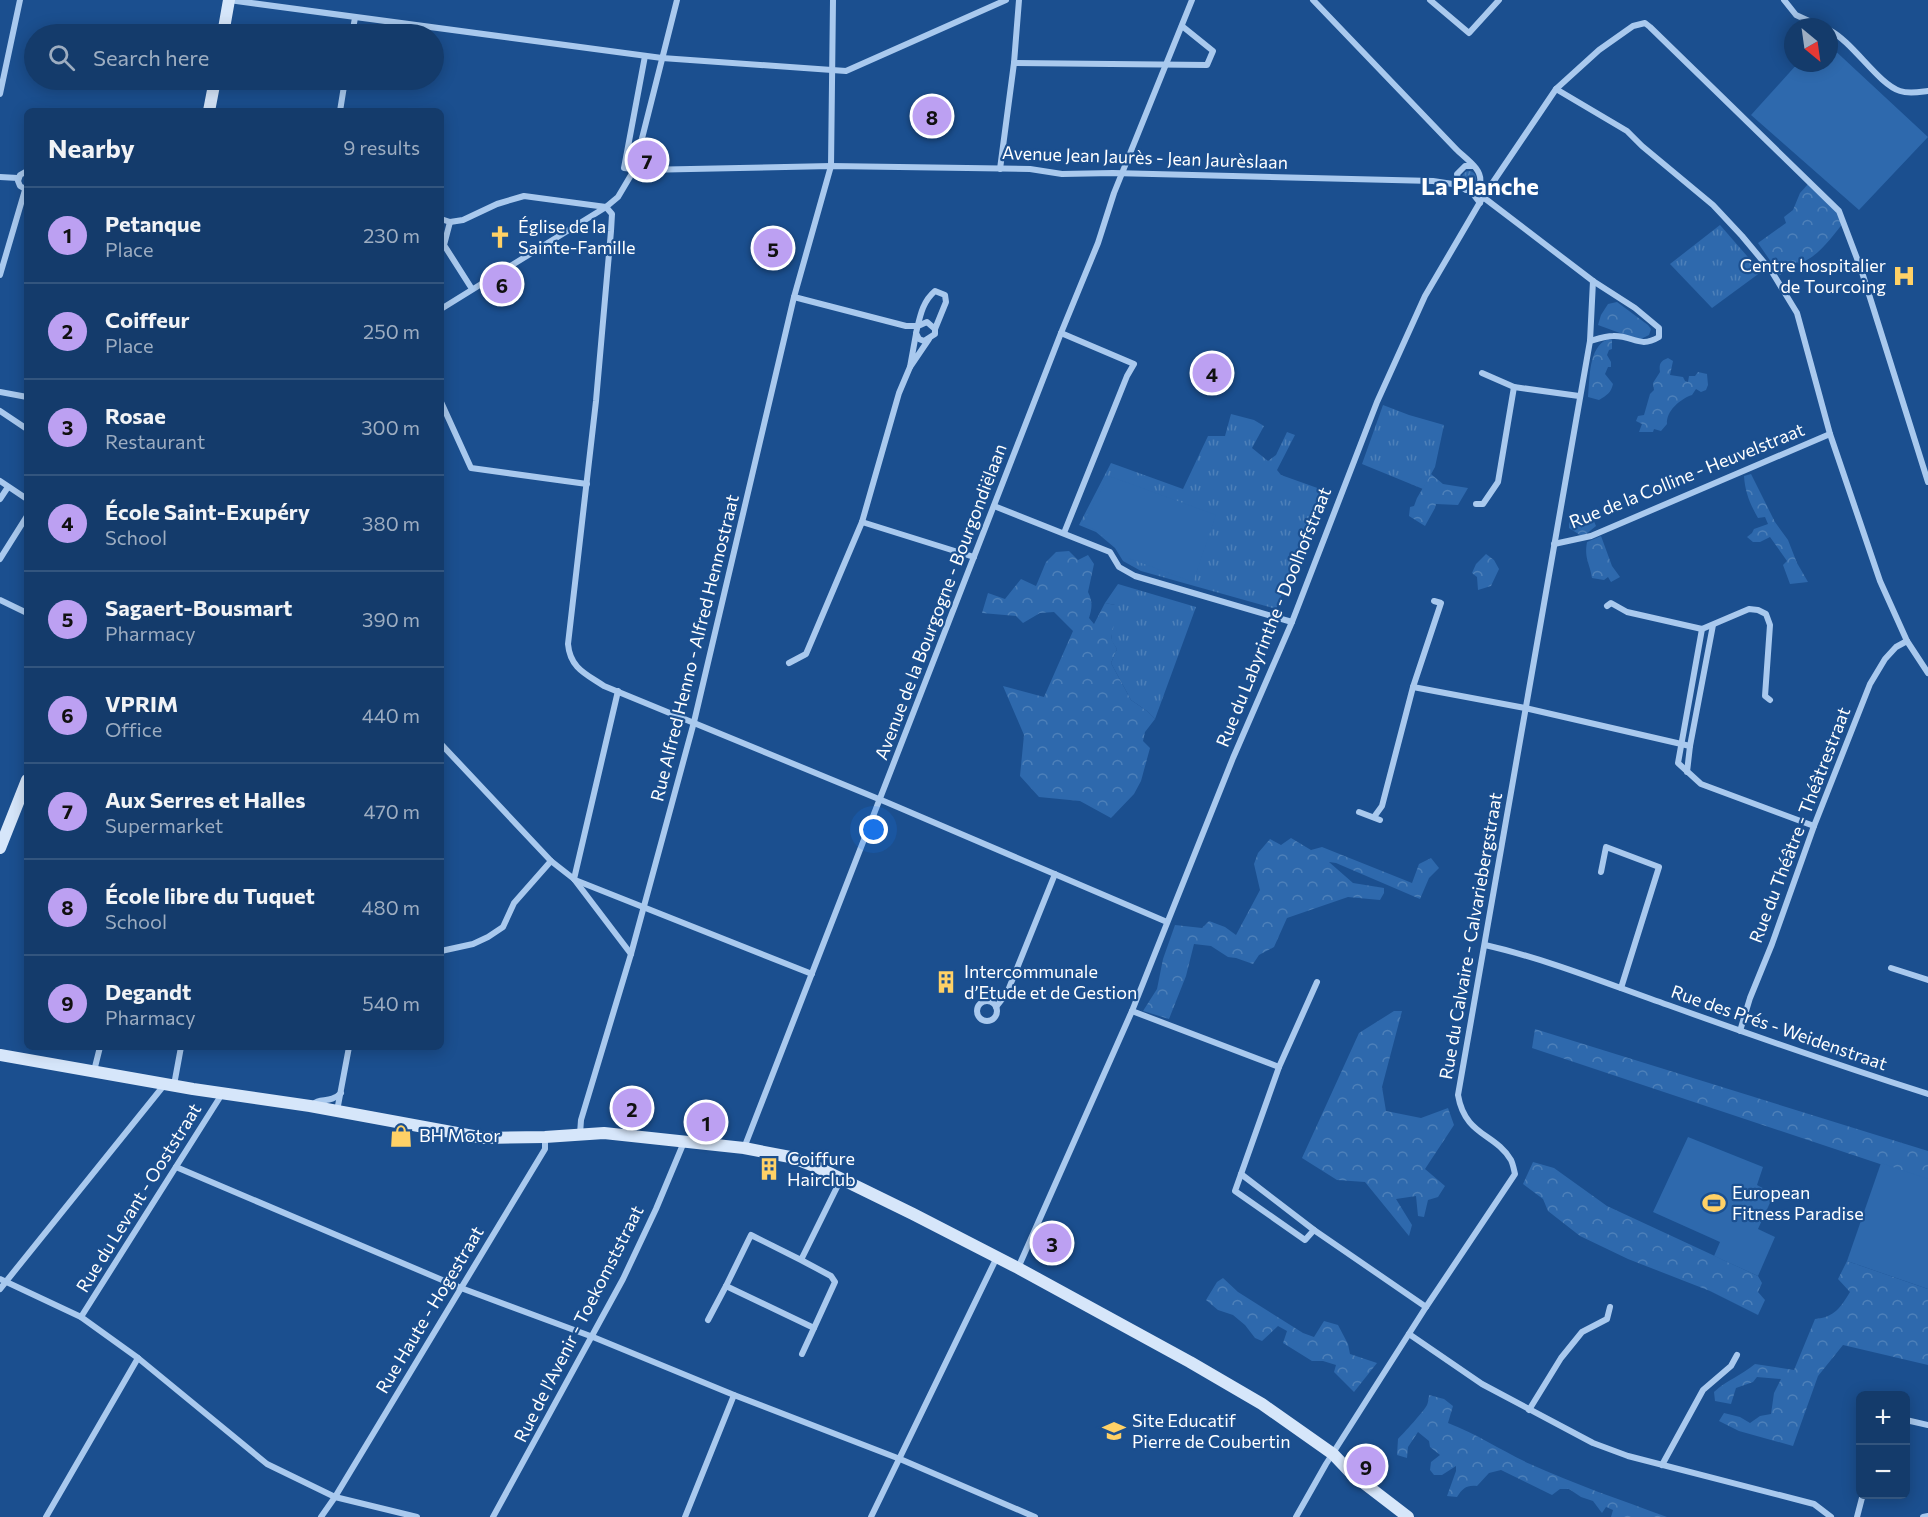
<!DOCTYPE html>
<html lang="en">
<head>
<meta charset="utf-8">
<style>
  body { margin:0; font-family:Commissioner,sans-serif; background:#214673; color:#f1f3f6 }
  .controls { position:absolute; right:18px; bottom:18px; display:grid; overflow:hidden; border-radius:9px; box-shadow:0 3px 15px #0003 }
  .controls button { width:54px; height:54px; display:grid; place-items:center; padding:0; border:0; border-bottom:2px solid #33557e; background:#143b6b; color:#f1f3f6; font:30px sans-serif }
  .compass { position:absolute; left:1784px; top:18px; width:54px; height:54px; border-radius:50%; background:#143b6b; box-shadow:0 3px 15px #0003; rotate:151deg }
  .you { position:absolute; left:874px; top:830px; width:21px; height:21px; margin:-15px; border:4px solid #fff; border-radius:50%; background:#1a73e8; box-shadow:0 0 0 9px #1a73e833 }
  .badge { display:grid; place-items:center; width:39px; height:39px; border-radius:50%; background:#bca0f2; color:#111; font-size:20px; font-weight:700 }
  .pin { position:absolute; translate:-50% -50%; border:3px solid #fff; box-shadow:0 2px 6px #0006 }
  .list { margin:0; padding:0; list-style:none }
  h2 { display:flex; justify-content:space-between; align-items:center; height:78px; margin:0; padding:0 24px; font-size:26px }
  h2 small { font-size:20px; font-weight:400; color:#9dadc1 }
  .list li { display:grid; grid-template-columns:39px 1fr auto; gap:18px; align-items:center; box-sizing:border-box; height:96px; padding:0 24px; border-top:2px solid #33557e }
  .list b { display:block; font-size:22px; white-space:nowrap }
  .list p { margin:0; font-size:20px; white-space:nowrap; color:#9dadc1 }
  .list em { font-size:20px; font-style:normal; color:#9dadc1 }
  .icon { flex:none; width:33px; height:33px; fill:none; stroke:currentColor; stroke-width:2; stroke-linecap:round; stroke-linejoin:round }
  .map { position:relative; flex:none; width:1928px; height:1517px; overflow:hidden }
  .search { position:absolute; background:#143b6b; box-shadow:0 3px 15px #0003; left:24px; top:24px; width:420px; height:66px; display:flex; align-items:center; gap:15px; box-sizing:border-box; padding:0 21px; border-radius:33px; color:#9dadc1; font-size:22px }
  .panel { position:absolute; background:#143b6b; box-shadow:0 3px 15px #0003; left:24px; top:108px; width:420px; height:942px; border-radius:9px }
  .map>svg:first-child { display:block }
  .grass { fill:url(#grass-tufts) }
  .forest { fill:url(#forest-crowns) }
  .green { fill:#2e69ad }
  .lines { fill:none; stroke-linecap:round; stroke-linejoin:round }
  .street { stroke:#a9c9ee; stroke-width:6 }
  .secondary { stroke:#d6e6fa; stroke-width:12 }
  .labels { text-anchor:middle; stroke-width:4.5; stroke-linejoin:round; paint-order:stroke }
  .street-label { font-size:18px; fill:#fff; stroke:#1b4f8f }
  .poi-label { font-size:18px; fill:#fff; stroke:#1b4f8f; text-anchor:start }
  .district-label { font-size:24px; font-weight:bold; fill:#fff; stroke:#1b4f8f }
</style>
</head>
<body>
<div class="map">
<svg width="1928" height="1517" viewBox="0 0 1928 1517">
  <defs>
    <pattern id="grass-tufts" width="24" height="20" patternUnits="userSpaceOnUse" patternTransform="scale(1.5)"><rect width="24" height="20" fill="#2e69ad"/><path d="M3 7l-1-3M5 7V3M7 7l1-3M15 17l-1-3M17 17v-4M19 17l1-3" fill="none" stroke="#4d80b9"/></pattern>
    <pattern id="forest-crowns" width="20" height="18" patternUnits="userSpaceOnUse" patternTransform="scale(1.5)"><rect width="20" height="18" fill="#2e69ad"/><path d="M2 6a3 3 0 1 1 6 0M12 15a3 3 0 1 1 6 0" fill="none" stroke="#4d80b9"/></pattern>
  </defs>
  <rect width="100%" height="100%" fill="#1b4f8f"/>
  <g class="grass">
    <circle cx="1469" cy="178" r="7"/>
    <polygon points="1720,225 1761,272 1712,308 1670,264"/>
    <polygon points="1383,405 1409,415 1444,425 1435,467 1423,489 1362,464"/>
    <polygon points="1231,414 1254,420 1264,426 1252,448 1268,461 1276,455 1287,432 1295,435 1277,470 1281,475 1323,490 1276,609 1141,571 1123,561 1115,548 1096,532 1079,525 1111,463 1183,489 1208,436 1225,436"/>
    <polygon points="1118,584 1196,607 1155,719 1147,711 1131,700 1111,663 1117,649 1111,640 1115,605 1105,603"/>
  </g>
  <g class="forest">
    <path d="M1809 183 1839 211 1844 222C1831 238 1819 256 1799 264L1797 262 1780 275 1758 243 1786 223 1784 217 1793 210 1800 193Z"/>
    <polygon points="1617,302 1648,325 1651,329 1649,335 1639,340 1598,325 1601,315 1608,304"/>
    <path d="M1608 339 1612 340V349L1609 350 1607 355 1611 362V367H1608L1605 374 1613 384C1611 393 1607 395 1599 400L1588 397C1590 379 1588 347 1608 339Z"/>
    <path d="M1668 358 1673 361 1670 375 1683 377 1685 381 1688 382 1689 376H1695L1698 372 1707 374 1708 385 1706 390 1701 392 1696 389 1692 395C1680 399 1666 411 1667 424L1661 431 1654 429 1653 432H1639L1642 424 1636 421 1638 416 1644 415 1650 394 1654 390 1653 383 1660 372C1659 364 1660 361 1668 358Z"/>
    <polygon points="1431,474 1443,484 1468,488 1458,505 1436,504 1435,508 1425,526 1409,516 1410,507 1414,506 1417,498"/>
    <path d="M1751 474 1775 522 1788 540 1797 563 1808 582 1790 584 1783 565 1787 561 1770 537 1760 542H1753L1747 537 1752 533 1754 529 1768 524 1765 517 1758 518C1750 504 1745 492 1744 476Z"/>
    <polygon points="1579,513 1592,517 1596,526 1585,535 1580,535 1569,528 1569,521"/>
    <path d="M1601 536 1612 566 1620 577 1611 582 1608 577 1604 580 1592 578C1590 563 1584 559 1587 542Z"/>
    <path d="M1069 551 1078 560 1088 555 1094 564 1088 592C1093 602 1092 608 1089 618L1094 624 1105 603 1115 605 1116 614 1111 639 1117 649 1111 663 1131 700 1147 711 1155 719 1145 732 1143 741 1150 748 1141 781 1134 794 1111 818 1080 801 1039 797 1020 776 1024 735 1003 686 1044 697 1073 631 1054 612 1040 613 1023 623 1016 616 982 613 988 593 1005 599 1021 579 1036 586 1046 562 1056 552Z"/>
    <polygon points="1486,554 1494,560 1499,569 1491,586 1478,590 1477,577 1472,573 1476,564"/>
    <polygon points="1291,838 1311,850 1322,847 1412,883 1419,864 1431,858 1439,868 1429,878 1420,899 1336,863 1329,862 1353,883 1384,888 1384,893 1380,900 1348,897 1287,918 1274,947 1259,955 1253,964 1236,958 1228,957 1211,946 1194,944 1186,976 1169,1019 1143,1011 1157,989 1163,959 1175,925 1202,928 1209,921 1225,927 1236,935 1260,890 1254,864 1258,853 1270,839 1281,845"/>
    <polygon points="1394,1011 1402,1011 1382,1087 1386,1111 1421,1118 1448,1108 1454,1125 1425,1169 1445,1186 1438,1197 1428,1200 1424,1217 1418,1216 1416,1196 1396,1199 1412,1225 1409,1236 1365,1182 1337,1180 1302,1158 1359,1033"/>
    <polygon points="1535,1029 1928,1151 1928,1180 1532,1048"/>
    <polygon points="1533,1162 1554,1168 1607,1206 1758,1276 1762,1283 1758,1292 1765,1300 1758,1315 1710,1291 1628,1259 1580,1236 1548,1211 1543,1199 1523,1184"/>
    <path d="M1847 1261 1928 1289V1365L1843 1345 1818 1376 1793 1446 1739 1431 1719 1421 1724 1413 1740 1417 1750 1423 1760 1416 1771 1414 1774 1393 1781 1379 1757 1377 1753 1382 1736 1388 1731 1404 1715 1401 1714 1392C1727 1380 1742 1375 1755 1364L1794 1370 1815 1319C1835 1317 1840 1308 1850 1292L1838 1279Z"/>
    <polygon points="1223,1278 1238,1292 1303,1333 1314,1337 1324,1321 1338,1325 1348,1344 1350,1354 1377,1363 1354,1392 1334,1372 1336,1365 1323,1361 1312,1361 1283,1343 1287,1331 1278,1326 1262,1341 1255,1338 1245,1325 1233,1315 1218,1310 1206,1300 1217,1282"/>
    <path d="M1429 1395 1444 1399 1453 1406 1448 1423C1477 1434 1502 1451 1530 1464 1574 1484 1621 1500 1667 1517H1611L1613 1510 1606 1507 1602 1513 1593 1501 1581 1497 1569 1489H1560L1552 1495 1501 1470 1489 1473 1477 1486C1466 1485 1463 1488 1457 1497L1447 1496 1456 1471V1466L1442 1475H1434L1430 1470 1431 1462 1440 1455 1430 1447 1429 1441 1418 1432 1408 1447 1407 1458 1397 1455 1398 1439C1403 1434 1424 1411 1427 1405 1428 1403 1429 1397 1429 1395Z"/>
  </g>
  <g class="green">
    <polygon points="1829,45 1928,137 1859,210 1751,115 1798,63 1829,63"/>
    <polygon points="1109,476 1216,515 1193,582 1128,558 1097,531 1082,524"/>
    <polygon points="1688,1137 1763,1167 1757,1185 1774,1194 1758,1229 1775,1237 1758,1276 1714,1256 1720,1242 1653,1212"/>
    <polygon points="1881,1163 1928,1179 1928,1289 1847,1261"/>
  </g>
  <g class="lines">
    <g class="street">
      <polyline points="229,0 662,58 846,71 1006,0"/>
      <path d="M1313 0 1456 149C1466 159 1483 169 1480 183L1474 189 1466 190 1459 185 1457 174 1465 166H1472"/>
      <polyline points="1430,0 1469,33 1499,0"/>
      <polyline points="1784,0 1796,15 1822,27"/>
      <path d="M1829 30C1853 42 1878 84 1900 91 1909 94 1919 92 1928 91"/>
      <polyline points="352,34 355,18"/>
      <polyline points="645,56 624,168 642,170 831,166 1030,169 1062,174 1113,173 1433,181 1459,185"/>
      <polyline points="1014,63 1207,65 1213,51 1182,26"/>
      <polyline points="1556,89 1627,131 1642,146 1713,205 1742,236 1772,272 1797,313 1830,434 1880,581 1907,641 1928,673"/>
      <polyline points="0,94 20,0"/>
      <polyline points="340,111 345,80"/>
      <polyline points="1000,169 1014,63 1019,0"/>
      <polyline points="27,171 20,175 18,181 20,186 27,190"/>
      <polyline points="0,177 18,178"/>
      <polyline points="1470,190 1480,203"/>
      <path d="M1483 197 1593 281 1635 308 1659 328V337C1639 349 1633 335 1613 336 1606 336 1597 339 1590 341"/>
      <path d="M606 207 612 214 611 231 596 401 568 644C570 668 586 674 604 686L886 802 1167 922"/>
      <polyline points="441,219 450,222 463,220 497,204 524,196 606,207"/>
      <polyline points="450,222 444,245 472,289"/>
      <polyline points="0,275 25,190"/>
      <path d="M794 297 906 326H918L927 322 935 329V334L924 341 919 339 916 333C920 317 922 302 935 291L945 295 946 302 935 329"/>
      <polyline points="441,309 606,207 618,197 634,170 677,0"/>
      <polyline points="1061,333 1134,364 1127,376 1064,533"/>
      <polyline points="916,334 910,367 929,339"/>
      <polyline points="1482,373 1514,387 1579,396"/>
      <polyline points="0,392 27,397"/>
      <polyline points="441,402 471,468 587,484"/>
      <polyline points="0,411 27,429"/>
      <polyline points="0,481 27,499"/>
      <polyline points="0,499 8,487"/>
      <polyline points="1476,504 1483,504 1498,482 1514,387"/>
      <polyline points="994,506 1110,552 1119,567 1135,576 1292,622"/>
      <polyline points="862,522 974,557"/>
      <polyline points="1554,544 1591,536 1830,434"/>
      <polyline points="0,559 27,516"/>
      <polyline points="0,600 27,613"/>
      <polyline points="1607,606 1611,603 1627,612 1702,629 1749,609 1758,610 1766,614 1770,625 1765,696 1770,700"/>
      <polyline points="1702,629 1678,763 1701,784 1814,826"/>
      <polyline points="789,663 806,654 862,522 899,393 910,367"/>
      <polyline points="1413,687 1525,708 1690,746"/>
      <polyline points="441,744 551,861 574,879 631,954"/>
      <polyline points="1687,772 1690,746 1713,625"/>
      <polyline points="1359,812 1380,820"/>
      <polyline points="1374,817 1382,806 1413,687 1441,603 1434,601"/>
      <polyline points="1601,872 1606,847 1659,867 1621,988"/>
      <polyline points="574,879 618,691"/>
      <polyline points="575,880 812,974"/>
      <path d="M1485 945C1547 959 1608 984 1668 1005 1754 1036 1841 1066 1928 1094"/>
      <polyline points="441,951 473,944 488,937 503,927 514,903 551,861"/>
      <polyline points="1891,968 1928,980"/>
      <circle cx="987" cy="1011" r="10"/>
      <polyline points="996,1007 1007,993 1055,874"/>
      <polyline points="1132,1011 1279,1067 1317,982"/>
      <polyline points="1740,1031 1750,998 1772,944 1814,826 1870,684 1885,659 1896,647 1907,641"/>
      <polyline points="1279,1067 1235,1191 1305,1240 1314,1230"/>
      <polyline points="94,1071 100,1047"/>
      <polyline points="174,1085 181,1047"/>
      <path d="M313 1104C321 1097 330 1104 341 1093"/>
      <polyline points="337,1111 349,1047"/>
      <polyline points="580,1134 581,1120 631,954 694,722 794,297 831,166 833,0"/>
      <polyline points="744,1148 1061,333 1098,243 1114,193 1192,0"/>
      <polyline points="176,1167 461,1288 593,1337 734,1395 900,1459 1035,1517"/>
      <polyline points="1241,1174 1314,1230 1426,1307"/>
      <polyline points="801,1260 751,1235 726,1286 814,1328 835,1282 831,1276 801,1260 841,1179"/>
      <polyline points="1018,1268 1132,1011 1233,758 1292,622 1377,402 1425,296 1483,197 1556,89 1599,50 1633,26 1645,23 1650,27 1839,211 1861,269 1928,482"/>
      <polyline points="0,1279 81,1317 138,1358 267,1464 335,1497 417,1517"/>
      <polyline points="0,1289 165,1084"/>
      <polyline points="81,1317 222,1094"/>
      <polyline points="708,1320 726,1286"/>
      <polyline points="1409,1334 1482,1384 1593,1443 1628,1456 1814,1504 1831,1517"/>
      <polyline points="802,1354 814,1328"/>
      <polyline points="1529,1410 1561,1358 1582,1332 1607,1319 1610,1307"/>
      <polyline points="1906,1420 1928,1425"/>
      <polyline points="1662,1465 1703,1390 1731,1366 1737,1355"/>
      <polyline points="46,1517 138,1358"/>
      <polyline points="321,1517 335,1497 545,1149 545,1137"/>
      <polyline points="493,1517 623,1279 656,1209 684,1142"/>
      <polyline points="685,1517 734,1395"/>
      <polyline points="871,1517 997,1257"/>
      <path d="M1296 1517 1326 1464 1426 1307 1515 1174C1514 1170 1513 1164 1511 1160 1495 1133 1465 1136 1458 1095L1590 341 1593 281"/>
      <polyline points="1857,1517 1863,1494"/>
      <polyline points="1923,1517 1928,1516"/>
    </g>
    <g class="secondary">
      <polyline points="223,34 229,0"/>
      <polyline points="209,111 215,80"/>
      <polyline points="0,848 27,780"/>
      <polyline points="0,1055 193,1089 310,1106 484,1138 545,1137 604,1133 744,1148 790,1157 819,1168 913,1214 1018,1268 1190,1362 1262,1404 1333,1454 1352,1474 1408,1517"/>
    </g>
  </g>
  <defs>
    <g id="church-bare" transform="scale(1.8)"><path d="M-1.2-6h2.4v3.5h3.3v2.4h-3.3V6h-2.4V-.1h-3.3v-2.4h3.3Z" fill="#ffd166" stroke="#1b4f8f" stroke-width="2.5" paint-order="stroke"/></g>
    <g id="hospital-bare" transform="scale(1.8)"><path d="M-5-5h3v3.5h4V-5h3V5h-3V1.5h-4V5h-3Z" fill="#ffd166" stroke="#1b4f8f" stroke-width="2.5" paint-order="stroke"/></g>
    <g id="building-bare" transform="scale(1.8)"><path d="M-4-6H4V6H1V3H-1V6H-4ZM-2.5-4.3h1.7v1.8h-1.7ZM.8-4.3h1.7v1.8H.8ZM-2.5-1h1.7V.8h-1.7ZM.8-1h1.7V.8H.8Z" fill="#ffd166" stroke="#1b4f8f" stroke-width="2.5" paint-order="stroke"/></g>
    <g id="shop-bare" transform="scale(1.8)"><path d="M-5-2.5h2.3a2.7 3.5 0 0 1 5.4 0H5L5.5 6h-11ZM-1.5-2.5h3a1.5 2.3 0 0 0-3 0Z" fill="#ffd166" stroke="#1b4f8f" stroke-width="2.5" paint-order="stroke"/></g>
    <g id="stadium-bare" transform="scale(1.8)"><path d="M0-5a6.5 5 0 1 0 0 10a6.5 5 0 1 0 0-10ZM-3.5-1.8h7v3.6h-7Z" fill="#ffd166" stroke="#1b4f8f" stroke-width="2.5" paint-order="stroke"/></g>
    <g id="school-bare" transform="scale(1.8)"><path d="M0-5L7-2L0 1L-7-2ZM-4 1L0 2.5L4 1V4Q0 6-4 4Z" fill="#ffd166" stroke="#1b4f8f" stroke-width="2.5" paint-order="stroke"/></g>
  </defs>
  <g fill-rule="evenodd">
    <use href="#church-bare" x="500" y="237"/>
    <use href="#hospital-bare" x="1904" y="276"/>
    <use href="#building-bare" x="946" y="982"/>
    <use href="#shop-bare" x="401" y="1136"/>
    <use href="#building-bare" x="769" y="1169"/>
    <use href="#stadium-bare" x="1714" y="1203"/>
    <use href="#school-bare" x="1114" y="1431"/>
  </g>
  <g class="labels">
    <g class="street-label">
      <text transform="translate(1145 158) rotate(2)" y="6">Avenue Jean Jaurès - Jean Jaurèslaan</text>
      <text transform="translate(1687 476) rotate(-22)" y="6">Rue de la Colline - Heuvelstraat</text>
      <text transform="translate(941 602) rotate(-69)" y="6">Avenue de la Bourgogne - Bourgondiëlaan</text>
      <text transform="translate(1274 617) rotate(-68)" y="6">Rue du Labyrinthe - Doolhofstraat</text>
      <text transform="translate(695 648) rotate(-76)" y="6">Rue Alfred Henno - Alfred Hennostraat</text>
      <text transform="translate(1800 825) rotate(-69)" y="6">Rue du Théâtre - Théâtrestraat</text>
      <text transform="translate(1471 936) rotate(-80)" y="6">Rue du Calvaire - Calvariebergstraat</text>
      <text transform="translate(1779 1028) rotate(19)" y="6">Rue des Prés - Weidenstraat</text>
      <text transform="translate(139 1198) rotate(-58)" y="6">Rue du Levant - Ooststraat</text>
      <text transform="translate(430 1310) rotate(-59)" y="6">Rue Haute - Hogestraat</text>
      <text transform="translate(579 1324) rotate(-63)" y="6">Rue de l'Avenir - Toekomststraat</text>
    </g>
    <g class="poi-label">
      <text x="518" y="233">Église de la<tspan x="518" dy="21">Sainte-Famille</tspan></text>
      <text x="1886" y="272" text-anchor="end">Centre hospitalier<tspan x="1886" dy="21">de Tourcoing</tspan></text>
      <text x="964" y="978">Intercommunale<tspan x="964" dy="21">d’Etude et de Gestion</tspan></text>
      <text x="419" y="1142">BH Motor</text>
      <text x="787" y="1165">Coiffure<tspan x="787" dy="21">Hairclub</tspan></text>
      <text x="1732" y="1199">European<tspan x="1732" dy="21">Fitness Paradise</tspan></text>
      <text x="1132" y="1427">Site Educatif<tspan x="1132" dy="21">Pierre de Coubertin</tspan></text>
    </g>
    <g class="district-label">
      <text x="1480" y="195">La Planche</text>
    </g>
  </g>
</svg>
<div class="controls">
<button>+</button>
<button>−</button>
</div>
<svg class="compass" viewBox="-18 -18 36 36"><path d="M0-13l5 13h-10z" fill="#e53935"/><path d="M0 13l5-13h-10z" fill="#9dadc1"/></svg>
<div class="you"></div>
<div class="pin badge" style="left:706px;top:1122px">1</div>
<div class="pin badge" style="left:632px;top:1108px">2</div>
<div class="pin badge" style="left:1052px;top:1243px">3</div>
<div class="pin badge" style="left:1212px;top:373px">4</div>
<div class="pin badge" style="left:773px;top:248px">5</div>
<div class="pin badge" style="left:502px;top:284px">6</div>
<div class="pin badge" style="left:647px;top:160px">7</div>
<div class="pin badge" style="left:932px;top:116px">8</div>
<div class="pin badge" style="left:1366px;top:1466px">9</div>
<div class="search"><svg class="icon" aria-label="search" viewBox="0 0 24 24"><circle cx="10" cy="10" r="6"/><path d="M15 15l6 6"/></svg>Search here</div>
<section class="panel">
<h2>Nearby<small>9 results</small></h2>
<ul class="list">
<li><span class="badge">1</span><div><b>Petanque</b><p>Place</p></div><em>230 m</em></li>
<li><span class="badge">2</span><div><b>Coiffeur</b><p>Place</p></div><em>250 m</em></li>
<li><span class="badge">3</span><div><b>Rosae</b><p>Restaurant</p></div><em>300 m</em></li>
<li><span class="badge">4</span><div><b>École Saint-Exupéry</b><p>School</p></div><em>380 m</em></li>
<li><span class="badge">5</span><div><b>Sagaert-Bousmart</b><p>Pharmacy</p></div><em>390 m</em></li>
<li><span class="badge">6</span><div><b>VPRIM</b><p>Office</p></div><em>440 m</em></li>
<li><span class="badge">7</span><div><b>Aux Serres et Halles</b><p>Supermarket</p></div><em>470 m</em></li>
<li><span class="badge">8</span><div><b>École libre du Tuquet</b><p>School</p></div><em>480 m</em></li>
<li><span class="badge">9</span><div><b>Degandt</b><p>Pharmacy</p></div><em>540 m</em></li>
</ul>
</section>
</div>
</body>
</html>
